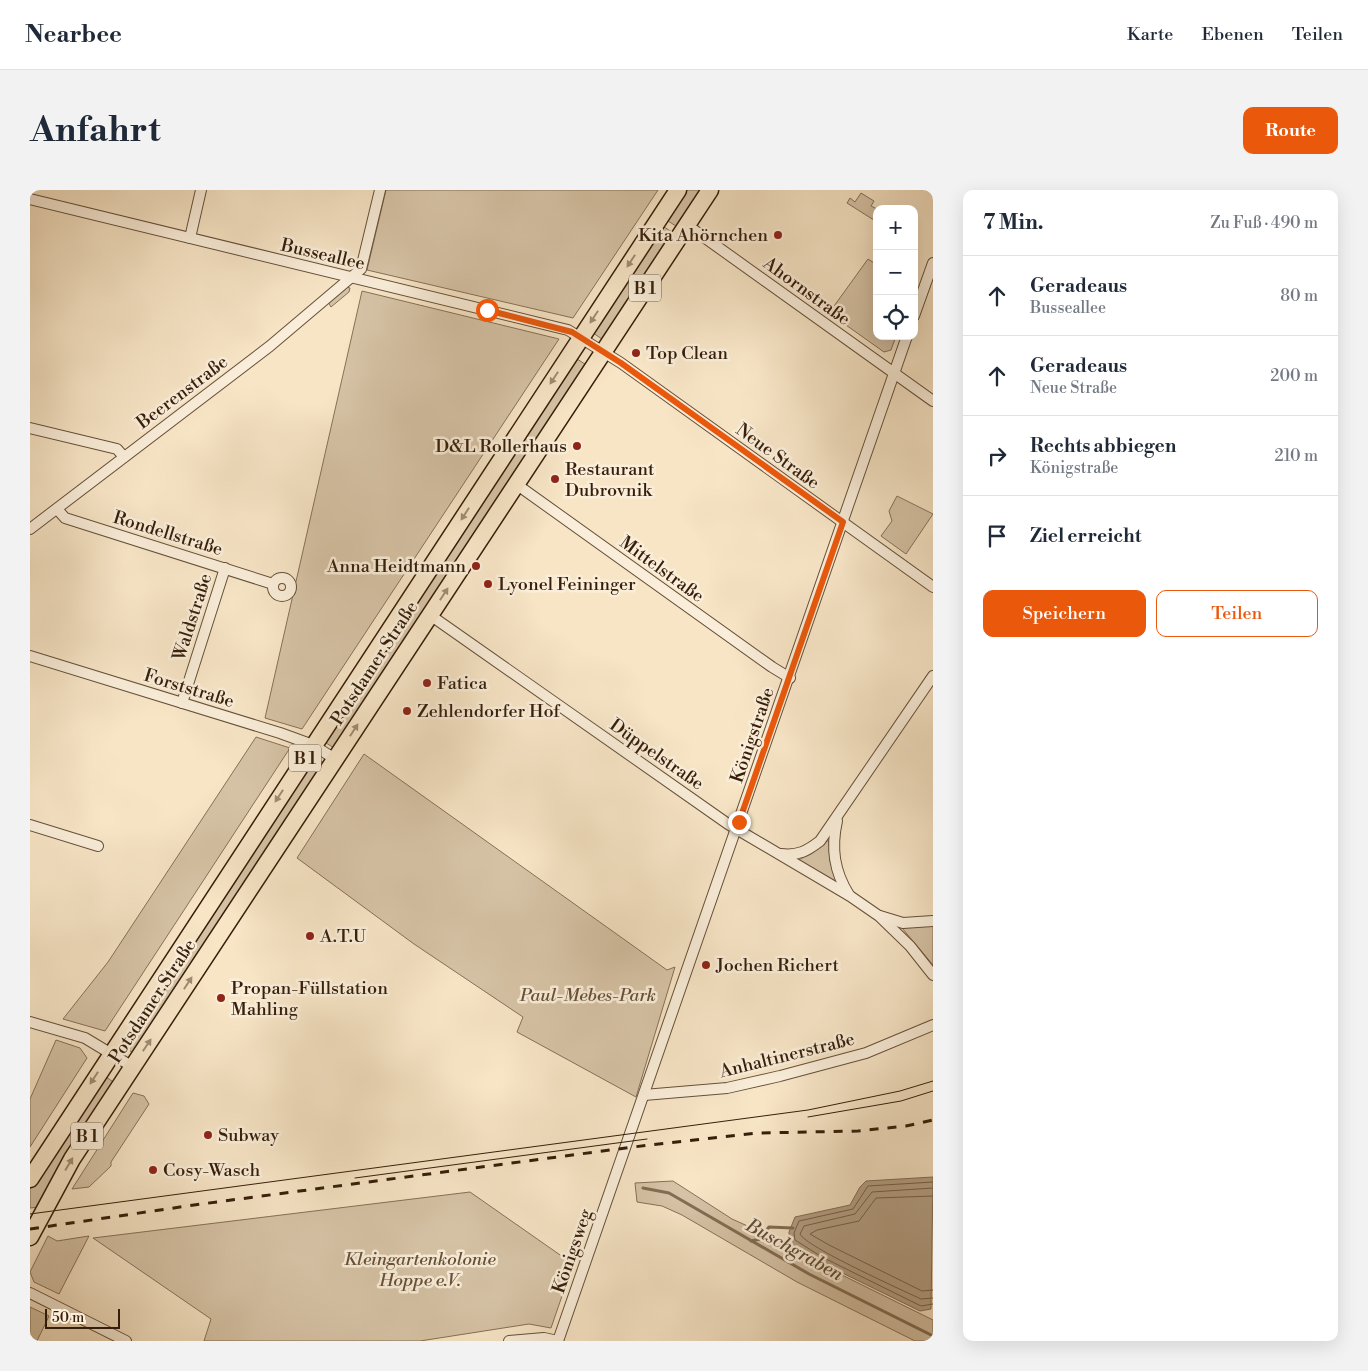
<!DOCTYPE html>
<html lang="de">
<head>
<meta charset="utf-8">
<style>
  body { margin:0; font-family:"Libre Bodoni",serif; background:#f2f2f3; color:#1f2937 }
  .controls { position:absolute; right:15px; top:15px; display:grid; overflow:hidden; border-radius:10px; box-shadow:0 5px 20px #0002 }
  .controls button { width:45px; height:45px; display:grid; place-items:center; padding:0; border:0; border-bottom:1px solid #e0e1e3; background:#fff; color:#1f2937; font:25px sans-serif }
  .scale { position:absolute; left:15px; bottom:12px; width:75px; box-sizing:border-box; padding-left:5px; border:2px solid #361e0a; border-top:0; font-size:14px; line-height:18px; white-space:nowrap; color:#361e0a; -webkit-text-stroke:4px #faeeda; paint-order:stroke }
  .stop { position:absolute; width:15px; height:15px; margin:-11px; border:4px solid #ea580c; border-radius:50%; background:#fff }
  .stop.end { background:#ea580c; border-color:#fff; box-shadow:0 1px 5px #0008 }
  .list { margin:0; padding:0; list-style:none }
  h2 { display:flex; justify-content:space-between; align-items:center; height:65px; margin:0; padding:0 20px; font-size:21px }
  h2 small { font-size:16px; font-weight:400; color:#747a83 }
  .list li { display:grid; grid-template-columns:32px 1fr auto; gap:15px; align-items:center; box-sizing:border-box; height:80px; padding:0 20px; border-top:1px solid #e0e1e3 }
  .list b { display:block; font-size:19px; white-space:nowrap }
  .list p { margin:0; font-size:16px; white-space:nowrap; color:#747a83 }
  .list em { font-size:16px; font-style:normal; color:#747a83 }
  .actions { display:flex; gap:10px; padding:15px 20px }
  .actions a { flex:1; padding:11px 0; border:1px solid #ea580c; border-radius:10px; text-align:center; font-size:18px; color:#ea580c }
  .actions .main { background:#ea580c; color:#fff }
  .icon { flex:none; width:28px; height:28px; fill:none; stroke:currentColor; stroke-width:2; stroke-linecap:round; stroke-linejoin:round }
  .map { position:relative; flex:none; width:903px; height:1151px; overflow:hidden; border-radius:10px }
  header { display:flex; align-items:center; gap:30px; box-sizing:border-box; height:70px; padding:0 25px; background:#fff; border-bottom:1px solid #e0e1e3 }
  header strong { font-size:24px }
  nav { display:flex; gap:28px; margin-inline-start:auto; font-size:18px }
  .intro { display:flex; align-items:center; justify-content:space-between; box-sizing:border-box; height:120px; padding:0 30px }
  h1 { margin:0; font-size:35px }
  .button { padding:12px 22px; border-radius:10px; background:#ea580c; color:#fff; font-size:18px; font-weight:700 }
  main { display:flex; gap:30px; padding:0 30px }
  aside { flex:1; background:#fff; border-radius:10px; box-shadow:0 5px 20px #0002 }
  .map>svg:first-child { display:block }
  .green { fill:#d6c3a6; stroke:#867058 }
  .water { fill:#b5a186; stroke:#826d54 }
  .lines { fill:none; stroke-linecap:round; stroke-linejoin:round }
  .shore { stroke:#766048; stroke-width:1 }
  .stream { stroke:#826d54; stroke-width:3 }
  .minor-casing { stroke:#665039; stroke-width:12 }
  .primary-casing { stroke:#361e0a; stroke-width:19 }
  .minor { stroke:#faeeda; stroke-width:10 }
  .primary { stroke:#f7e5c6; stroke-width:16 }
  .tram { stroke:#361e0a; stroke-width:1 }
  .rail { stroke:#361e0a; stroke-width:3; stroke-dasharray:9 9; stroke-linecap:butt }
  .oneway { fill:#a08b71 }
  .route { stroke:#ea580c; stroke-width:6 }
  .poi-dot { fill:#8f2418; stroke:#faeeda; stroke-width:2 }
  .labels { text-anchor:middle; stroke-width:5; stroke-linejoin:round; paint-order:stroke }
  .shield { fill:#faeeda; stroke:#715c48; stroke-width:1 }
  .shield-label { font-size:16px; font-weight:bold; fill:#361e0a }
  .poi-label { font-size:18px; fill:#361e0a; stroke:#faeeda; text-anchor:start }
  .street-label { font-size:18px; fill:#361e0a; stroke:#faeeda }
  .park-label { font-size:18px; font-style:italic; fill:#665039; stroke:#faeeda }
  .water-label { font-size:19px; font-style:italic; fill:#624c35; stroke:#faeeda }
</style>
</head>
<body>
<header>
<strong>Nearbee</strong>
<nav><a>Karte</a><a>Ebenen</a><a>Teilen</a></nav>
</header>
<div class="intro"><h1>Anfahrt</h1><a class="button">Route</a></div>
<main>
<div class="map">
<svg width="903" height="1151" viewBox="0 0 903 1151">
  <rect width="100%" height="100%" fill="#f7e5c6"/>
  <filter id="stains"><feTurbulence type="fractalNoise" baseFrequency=".004" numOctaves="4"/><feColorMatrix values="0 0 0 0 .2 0 0 0 0 .09 0 0 0 0 .02 0 0 0 .5 -.17"/></filter>
  <radialGradient id="worn" r=".72"><stop offset=".6" stop-color="#630" stop-opacity="0"/><stop offset="1" stop-color="#630" stop-opacity=".3"/></radialGradient>
  <g class="green">
    <polygon points="356,0 628,0 543,128 337,80"/>
    <polygon points="654,0 674,0 649,38 635,29"/>
    <polygon points="831,3 844,11 841,16 847,19 847,32 817,13 820,8 825,12"/>
    <polygon points="631,35 645,44 572,149 563,143"/>
    <polygon points="838,69 847,75 847,146 866,146 861,160 854,162 799,123"/>
    <polygon points="316,97 320,98 319,102 301,117 298,112"/>
    <polygon points="332,101 529,149 272,539 235,528"/>
    <polygon points="544,167 558,176 304,558 293,551"/>
    <polygon points="867,306 903,324 876,364 851,346 862,331 859,321"/>
    <polygon points="226,547 260,558 75,841 33,829 78,772"/>
    <polygon points="334,564 637,780 645,777 606,907 487,842 493,827 384,754 267,668"/>
    <polygon points="283,566 294,573 103,863 93,856"/>
    <polygon points="797,651 799,651 800,671 807,692 768,670 781,664"/>
    <polygon points="903,735 903,775 872,738"/>
    <polygon points="26,850 50,858 57,868 0,957 0,909"/>
    <polygon points="72,884 86,894 10,1017 0,1018 0,998 3,992"/>
    <polygon points="103,903 114,906 119,914 81,972 81,976 59,997 42,999"/>
    <polygon points="643,991 702,1029 722,1038 737,1048 903,1130 903,1151 885,1151 767,1092 652,1025 632,1016 607,1012 605,993"/>
    <polygon points="440,1002 543,1074 521,1138 499,1134 390,1151 174,1151 181,1129 63,1048"/>
    <polygon points="18,1046 27,1051 59,1046 29,1104 4,1092 0,1082"/>
    <polygon points="0,1117 19,1126 7,1151 0,1151"/>
  </g>
  <polygon class="water" points="903,987 901,1119 890,1121 790,1072 759,1052 759,1042 765,1027 820,1015 830,997 836,991"/>
  <g class="lines">
    <g class="shore">
      <polyline points="903,992 838,996 823,1019 769,1031 764,1043 765,1050 792,1067 891,1116 903,1114"/>
      <path d="M903 998 842 1002 825 1024 774 1036 770 1044C776 1057 872 1100 891 1109L903 1108"/>
      <polyline points="903,1006 846,1008 829,1031 787,1040 780,1044 799,1055 892,1101 903,1100"/>
    </g>
    <g class="stream">
      <polyline points="613,998 639,1003 779,1084 903,1146"/>
      <polyline points="721,1051 730,1049 739,1037 763,1038"/>
    </g>
    <g class="minor-casing">
      <g id="minor">
        <polyline points="0,9 538,140 591,173 903,397"/>
        <polyline points="657,35 903,211"/>
        <polyline points="160,48 171,0"/>
        <polyline points="884,126 903,73"/>
        <polyline points="0,238 87,259 94,267"/>
        <polyline points="486,294 742,477 760,488"/>
        <polyline points="27,319 35,328 243,394"/>
        <polyline points="0,339 240,156 331,79 350,0"/>
        <circle cx="252" cy="397" r="9"/>
        <polyline points="400,425 698,634 820,706 849,726 880,756 903,785"/>
        <polyline points="0,466 250,543 283,555 305,569"/>
        <polyline points="152,513 195,378"/>
        <path d="M807 631C801 658 804 681 819 705"/>
        <polyline points="0,635 68,656"/>
        <path d="M751 664C768 666 777 661 790 651L903 486"/>
        <polyline points="850,726 873,733 903,731"/>
        <polyline points="0,832 55,848 103,877"/>
        <polyline points="614,905 697,898 750,886 836,863 903,835"/>
        <polyline points="0,1103 96,1151"/>
        <polyline points="479,1151 514,1148 528,1151"/>
        <polyline points="528,1151 877,146"/>
      </g>
    </g>
    <g class="primary-casing">
      <g id="primary">
        <polyline points="0,989 648,0"/>
        <polyline points="0,1047 42,969 680,0"/>
      </g>
    </g>
    <use href="#minor" class="minor"/>
    <use href="#primary" class="primary"/>
    <g class="tram">
      <polyline points="778,927 871,911 903,901"/>
      <polyline points="325,988 617,949"/>
      <polyline points="0,1024 778,920 870,901 903,891"/>
    </g>
    <polyline class="rail" points="0,1039 164,1015 603,957 728,943 828,941 876,936 903,930"/>
  </g>
  <defs><path id="oneway-solid" d="M-6-.8H1V-3.2L6.5 0L1 3.2V.8H-6Z" transform="scale(1.25)"/></defs>
  <g class="oneway">
    <use href="#oneway-solid" transform="translate(601 71) rotate(123)"/>
    <use href="#oneway-solid" transform="translate(564 127) rotate(123)"/>
    <use href="#oneway-solid" transform="translate(524 188) rotate(123)"/>
    <use href="#oneway-solid" transform="translate(435 324) rotate(123)"/>
    <use href="#oneway-solid" transform="translate(414 404) rotate(-57)"/>
    <use href="#oneway-solid" transform="translate(324 540) rotate(-57)"/>
    <use href="#oneway-solid" transform="translate(249 606) rotate(123)"/>
    <use href="#oneway-solid" transform="translate(158 793) rotate(-57)"/>
    <use href="#oneway-solid" transform="translate(117 855) rotate(-56)"/>
    <use href="#oneway-solid" transform="translate(64 888) rotate(123)"/>
    <use href="#oneway-solid" transform="translate(39 974) rotate(-59)"/>
  </g>
  <g class="lines">
    <polyline class="route" points="457,120 542,142 591,173 813,332 709,632"/>
  </g>
  <g class="poi-dot">
    <circle cx="748" cy="45" r="5"/>
    <circle cx="606" cy="163" r="5"/>
    <circle cx="547" cy="256" r="5"/>
    <circle cx="525" cy="289" r="5"/>
    <circle cx="446" cy="376" r="5"/>
    <circle cx="458" cy="394" r="5"/>
    <circle cx="397" cy="493" r="5"/>
    <circle cx="377" cy="521" r="5"/>
    <circle cx="280" cy="746" r="5"/>
    <circle cx="676" cy="775" r="5"/>
    <circle cx="191" cy="808" r="5"/>
    <circle cx="178" cy="945" r="5"/>
    <circle cx="123" cy="980" r="5"/>
  </g>
  <g class="labels">
    <g class="shield">
      <rect x="599" y="84.5" width="32" height="27" rx="4"/>
      <rect x="259" y="554.5" width="32" height="27" rx="4"/>
      <rect x="41" y="932.5" width="32" height="27" rx="4"/>
    </g>
    <g class="shield-label">
      <text x="615" y="104">B 1</text>
      <text x="275" y="574">B 1</text>
      <text x="57" y="952">B 1</text>
    </g>
    <g class="poi-label">
      <text x="738" y="51" text-anchor="end">Kita Ahörnchen</text>
      <text x="616" y="169">Top Clean</text>
      <text x="537" y="262" text-anchor="end">D&amp;L Rollerhaus</text>
      <text x="535" y="285">Restaurant<tspan x="535" dy="21">Dubrovnik</tspan></text>
      <text x="436" y="382" text-anchor="end">Anna Heidtmann</text>
      <text x="468" y="400">Lyonel Feininger</text>
      <text x="407" y="499">Fatica</text>
      <text x="387" y="527">Zehlendorfer Hof</text>
      <text x="290" y="752">A.T.U</text>
      <text x="686" y="781">Jochen Richert</text>
      <text x="201" y="804">Propan-Füllstation<tspan x="201" dy="21">Mahling</tspan></text>
      <text x="188" y="951">Subway</text>
      <text x="133" y="986">Cosy-Wasch</text>
    </g>
    <g class="street-label">
      <text transform="translate(293 64) rotate(13)" y="6">Busseallee</text>
      <text transform="translate(777 101) rotate(36)" y="6">Ahornstraße</text>
      <text transform="translate(152 202) rotate(-37)" y="6">Beerenstraße</text>
      <text transform="translate(748 266) rotate(36)" y="6">Neue Straße</text>
      <text transform="translate(138 343) rotate(17)" y="6">Rondellstraße</text>
      <text transform="translate(632 379) rotate(36)" y="6">Mittelstraße</text>
      <text transform="translate(162 427) rotate(-72)" y="6">Waldstraße</text>
      <text transform="translate(344 473) rotate(-57)" y="6">Potsdamer Straße</text>
      <text transform="translate(159 498) rotate(17)" y="6">Forststraße</text>
      <text transform="translate(722 545) rotate(-71)" y="6">Königstraße</text>
      <text transform="translate(627 564) rotate(35)" y="6">Düppelstraße</text>
      <text transform="translate(122 811) rotate(-57)" y="6">Potsdamer Straße</text>
      <text transform="translate(757 865) rotate(-14)" y="6">Anhaltinerstraße</text>
      <text transform="translate(542 1061) rotate(-71)" y="6">Königsweg</text>
    </g>
    <g class="park-label">
      <text x="558" y="811">Paul-Mebes-Park</text>
      <text x="390" y="1075">Kleingartenkolonie<tspan x="390" dy="21">Hoppe e.V.</tspan></text>
    </g>
    <g class="water-label">
      <text transform="translate(765 1059) rotate(29)" y="7">Buschgraben</text>
    </g>
  </g>
  <rect width="100%" height="100%" filter="url(#stains)"/>
  <rect width="100%" height="100%" fill="url(#worn)"/>
</svg>
<div class="controls">
<button>+</button>
<button>−</button>
<button><svg class="icon" aria-label="locate" viewBox="0 0 24 24"><circle cx="12" cy="12" r="6"/><path d="M12 2v4M12 18v4M2 12h4M18 12h4"/></svg></button>
</div>
<div class="scale">50 m</div>
<div class="stop" style="left:457px;top:120px"></div>
<div class="stop end" style="left:709px;top:632px"></div>
</div>
<aside>
<h2>7 Min.<small>Zu Fuß · 490 m</small></h2>
<ul class="list">
<li><svg class="icon" aria-label="ahead" viewBox="0 0 24 24"><path d="M12 20V5M6 11l6-6 6 6"/></svg><div><b>Geradeaus</b><p>Busseallee</p></div><em>80 m</em></li>
<li><svg class="icon" aria-label="ahead" viewBox="0 0 24 24"><path d="M12 20V5M6 11l6-6 6 6"/></svg><div><b>Geradeaus</b><p>Neue Straße</p></div><em>200 m</em></li>
<li><svg class="icon" aria-label="right" viewBox="0 0 24 24"><path d="M7 20v-9h11M14 6l5 5-5 5"/></svg><div><b>Rechts abbiegen</b><p>Königstraße</p></div><em>210 m</em></li>
<li><svg class="icon" aria-label="arrive" viewBox="0 0 24 24"><path d="M6 21V4h12l-3 4 3 4H6"/></svg><div><b>Ziel erreicht</b></div></li>
</ul>
<div class="actions"><a class="main">Speichern</a><a>Teilen</a></div>
</aside>
</main>
</body>
</html>
